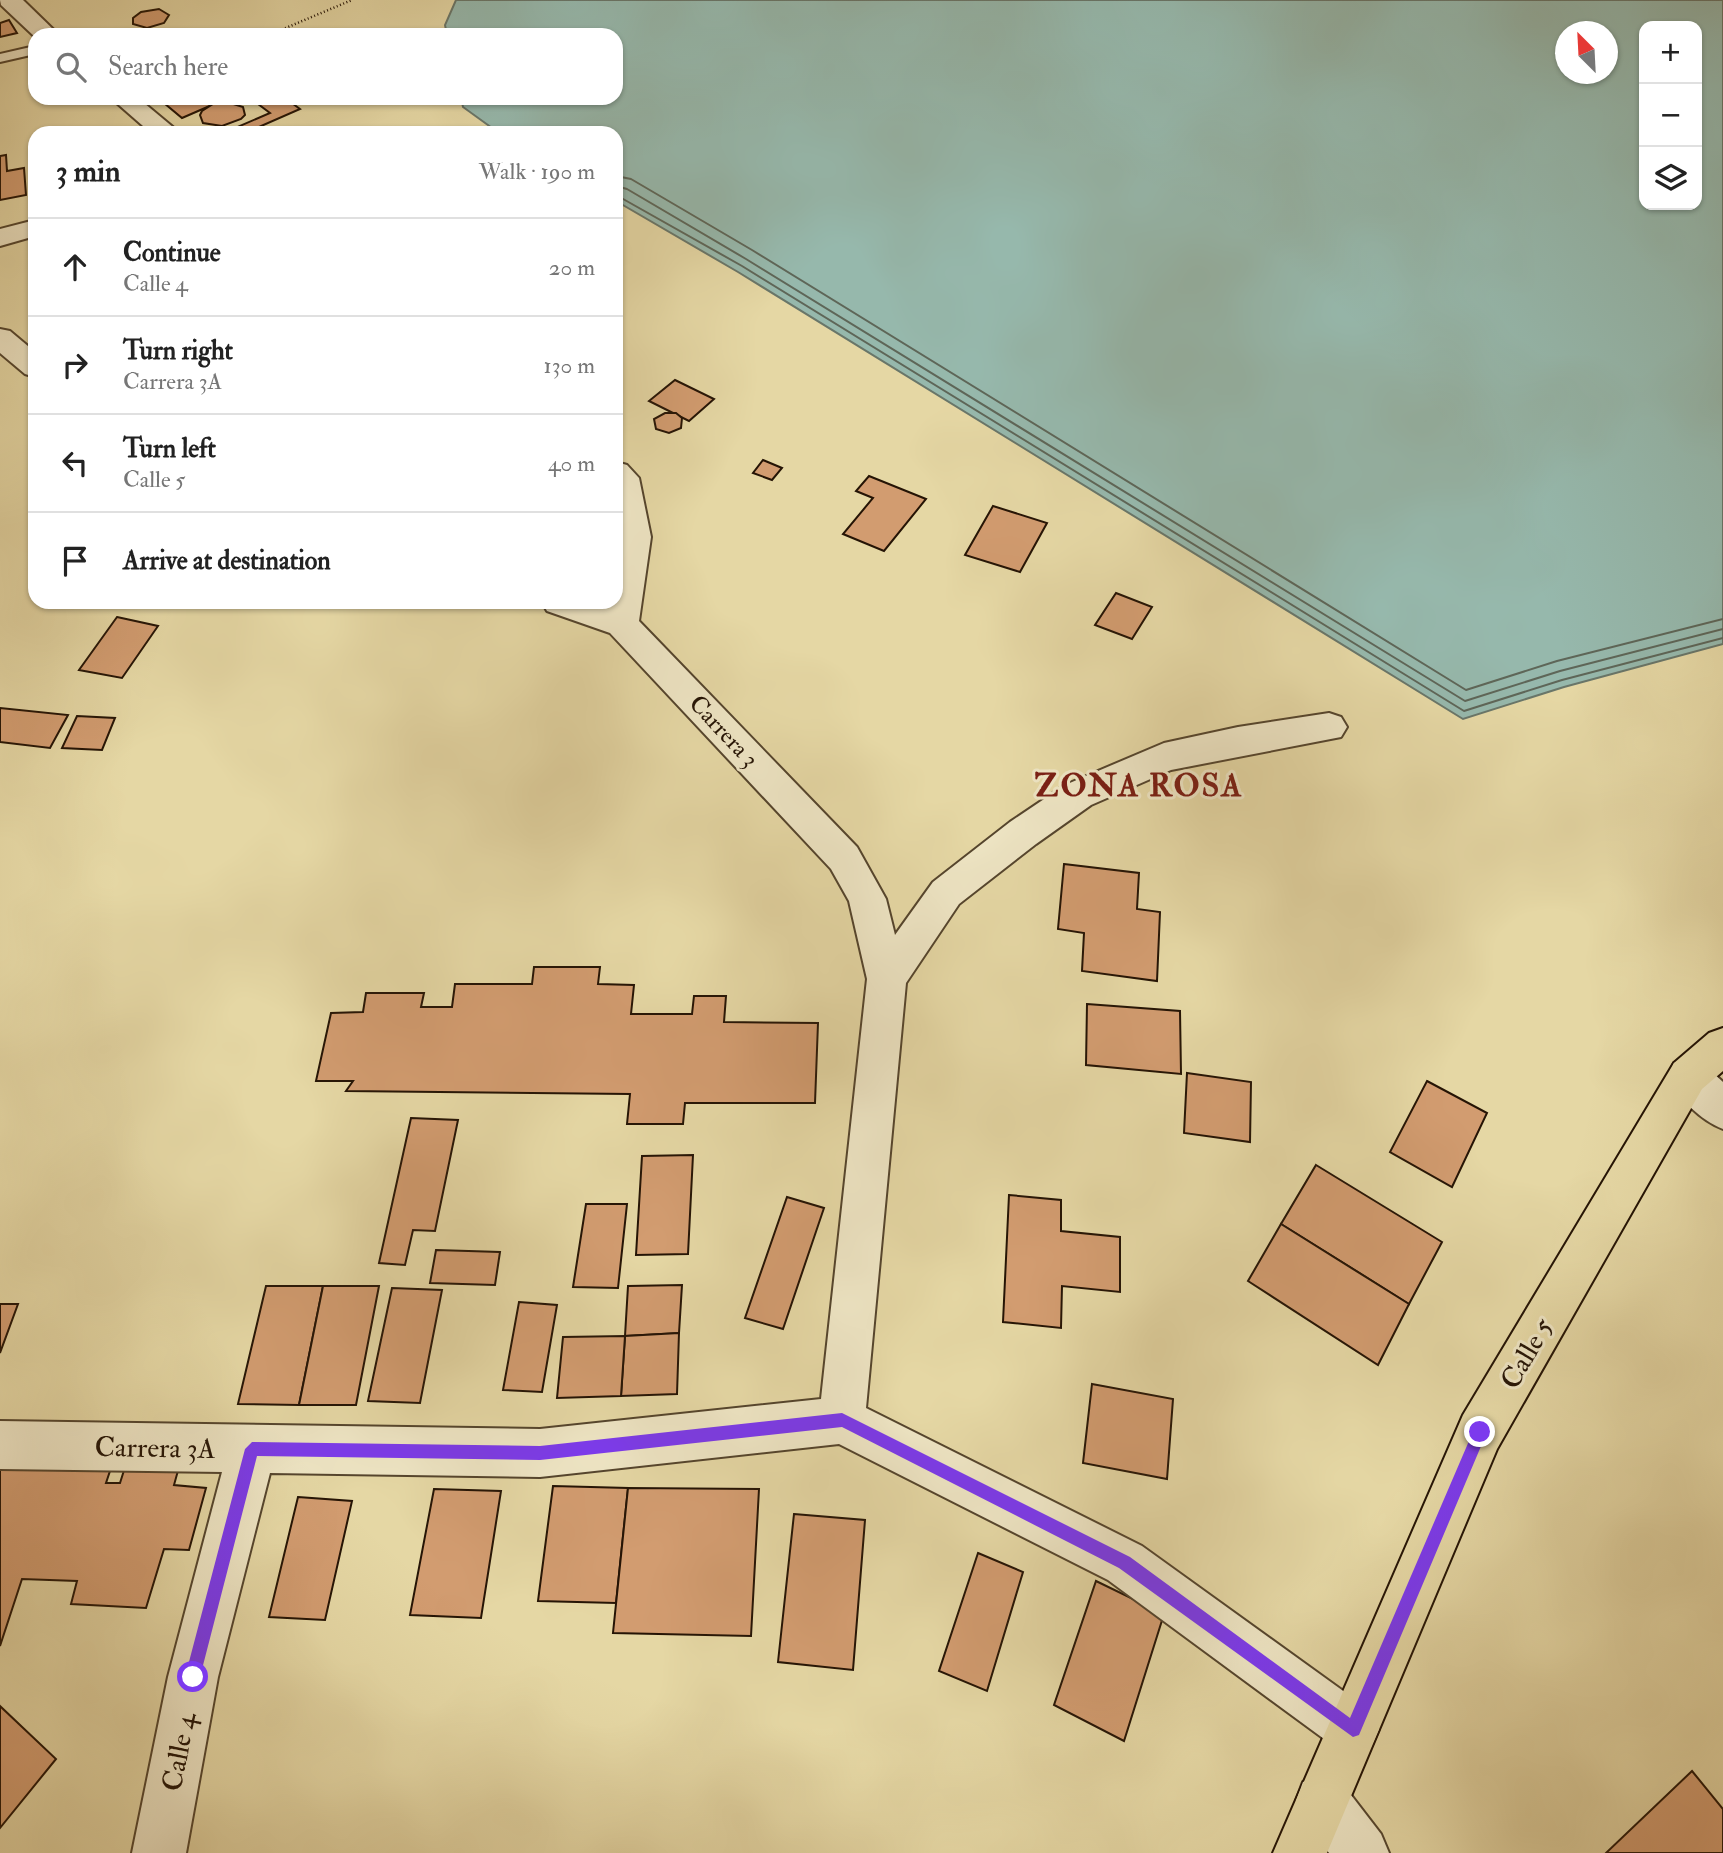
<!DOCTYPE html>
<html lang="en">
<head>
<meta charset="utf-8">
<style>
  body { margin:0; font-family:"IM FELL Double Pica",serif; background:#f2f2f2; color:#222 }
  .controls { position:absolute; right:21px; top:21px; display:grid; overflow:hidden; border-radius:14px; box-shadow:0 2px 5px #0004 }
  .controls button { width:63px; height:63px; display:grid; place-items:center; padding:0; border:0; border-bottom:2px solid #e0e0e0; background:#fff; color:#222; font:35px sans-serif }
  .compass { position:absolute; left:1555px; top:21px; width:63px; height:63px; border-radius:50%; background:#fff; box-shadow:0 2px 5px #0004; rotate:336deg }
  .stop { position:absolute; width:21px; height:21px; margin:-16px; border:5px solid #7c3aed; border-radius:50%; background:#fff }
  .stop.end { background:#7c3aed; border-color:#fff; box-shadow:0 2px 7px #0008 }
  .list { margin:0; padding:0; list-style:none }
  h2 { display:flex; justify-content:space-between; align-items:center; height:91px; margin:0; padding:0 28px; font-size:30px }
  h2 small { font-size:23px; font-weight:400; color:#767676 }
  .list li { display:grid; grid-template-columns:46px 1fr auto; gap:21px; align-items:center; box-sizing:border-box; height:98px; padding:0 28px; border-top:2px solid #e0e0e0 }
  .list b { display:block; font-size:26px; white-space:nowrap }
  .list p { margin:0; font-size:23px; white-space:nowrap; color:#767676 }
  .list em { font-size:23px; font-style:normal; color:#767676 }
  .icon { flex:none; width:38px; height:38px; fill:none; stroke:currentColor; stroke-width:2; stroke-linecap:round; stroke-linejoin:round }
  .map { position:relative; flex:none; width:1723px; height:1853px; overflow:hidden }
  .search { position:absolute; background:#fff; box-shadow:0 2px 5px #0004; left:28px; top:28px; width:595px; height:77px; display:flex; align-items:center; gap:18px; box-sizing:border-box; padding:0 24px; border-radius:21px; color:#767676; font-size:26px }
  .panel { position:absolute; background:#fff; box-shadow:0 2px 5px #0004; left:28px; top:126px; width:595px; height:483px; border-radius:21px }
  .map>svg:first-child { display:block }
  .water { fill:#96b8ac; stroke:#697669; stroke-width:2; fill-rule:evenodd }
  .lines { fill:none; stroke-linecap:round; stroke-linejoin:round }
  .shore { stroke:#5e6658; stroke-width:2 }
  .building { fill:#d29c70; stroke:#251405; stroke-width:2 }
  .service-casing { stroke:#55452d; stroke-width:4 }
  .minor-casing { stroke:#55452d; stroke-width:4 }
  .primary-casing { stroke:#251405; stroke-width:4 }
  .path { stroke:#251405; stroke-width:2.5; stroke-dasharray:1 2.5; stroke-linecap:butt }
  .service { fill:#eee5c4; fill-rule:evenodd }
  .minor { fill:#eee5c4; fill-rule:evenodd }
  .primary { fill:#e5d7a4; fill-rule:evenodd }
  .route { fill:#7c3aed }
  .labels { text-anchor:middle; stroke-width:6; stroke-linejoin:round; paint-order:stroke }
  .street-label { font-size:24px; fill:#251405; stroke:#eee5c4 }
  .near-street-label { font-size:28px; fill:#251405; stroke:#eee5c4 }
  .district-label { font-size:32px; font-weight:bold; letter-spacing:2px; fill:#7a1f14; stroke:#eee5c4 }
</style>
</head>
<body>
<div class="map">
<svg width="1723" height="1853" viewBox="0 0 1723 1853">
  <rect width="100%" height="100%" fill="#e5d7a4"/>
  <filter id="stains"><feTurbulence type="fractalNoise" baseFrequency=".00286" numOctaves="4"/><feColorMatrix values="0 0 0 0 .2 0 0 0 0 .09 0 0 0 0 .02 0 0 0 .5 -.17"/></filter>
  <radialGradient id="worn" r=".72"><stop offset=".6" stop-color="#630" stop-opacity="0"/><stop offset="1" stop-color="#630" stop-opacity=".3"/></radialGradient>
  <path class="water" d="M456 0H1723V644L1564 687 1463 719 738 272 616 201V133H499L463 107 461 98H616V35H447L445 25ZM1644 26H1697V205H1644ZM1566 32H1608V74H1566Z"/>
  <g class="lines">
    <g class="shore">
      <polyline points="616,176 631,179 752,250 1466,690 1557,661 1723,619"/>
      <polyline points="616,186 627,189 746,259 1465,701 1560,671 1723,629"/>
      <polyline points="616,195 742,266 1464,711 1562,680 1723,638"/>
    </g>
  </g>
  <g class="building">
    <polygon points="159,9 169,15 164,23 147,28 133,24 133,18 141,12"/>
    <polygon points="9,20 17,33 0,37 0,23"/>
    <polygon points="176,98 228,98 182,118 164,103"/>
    <polygon points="250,98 285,98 300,109 245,133 230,133 228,131 270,113"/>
    <polygon points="227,102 243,107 245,115 241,119 222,126 203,123 200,115 202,111 213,104"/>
    <polygon points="6,155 7,171 24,168 26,195 0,200 0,156"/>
    <polygon points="675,380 714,399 689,421 649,401"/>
    <polygon points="665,413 676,413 682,418 681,428 669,433 656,429 654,419"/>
    <polygon points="763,460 782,468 772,480 753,473"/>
    <polygon points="869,476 926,499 884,551 843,534 873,498 856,491"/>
    <polygon points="993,506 1047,523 1020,572 965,555"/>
    <polygon points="1116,593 1152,607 1132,639 1095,625"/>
    <polygon points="117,617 158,626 122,678 79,670"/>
    <polygon points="0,708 68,715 50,748 0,742"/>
    <polygon points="77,716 115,718 102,750 62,748"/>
    <polygon points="1064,864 1139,873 1137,909 1160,912 1157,981 1082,971 1084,933 1058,929"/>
    <polygon points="534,967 600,967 598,984 634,985 631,1014 692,1014 694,996 726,996 724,1022 818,1023 815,1103 685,1103 683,1124 627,1124 630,1094 346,1091 353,1081 316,1081 331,1013 363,1012 366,993 424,993 421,1007 452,1007 455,984 532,984"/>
    <polygon points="1087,1004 1180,1011 1181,1074 1086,1065"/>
    <polygon points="1187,1073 1251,1082 1250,1142 1184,1133"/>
    <polygon points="1427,1081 1487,1113 1452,1187 1390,1152"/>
    <polygon points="411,1118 458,1120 435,1231 413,1230 405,1265 379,1263"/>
    <polygon points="693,1155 688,1254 636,1255 642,1156"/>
    <polygon points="1316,1165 1442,1242 1409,1304 1281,1224"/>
    <polygon points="1009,1195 1061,1200 1061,1231 1120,1237 1120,1292 1062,1286 1061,1328 1003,1322"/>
    <polygon points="787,1197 824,1208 783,1329 745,1318"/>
    <polygon points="586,1204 627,1204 618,1288 573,1287"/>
    <polygon points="1281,1224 1409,1304 1378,1365 1248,1281"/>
    <polygon points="436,1250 500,1252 495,1285 430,1283"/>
    <polygon points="682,1285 679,1333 625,1336 628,1286"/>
    <polygon points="266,1286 323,1286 299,1405 238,1404"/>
    <polygon points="323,1286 379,1286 356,1405 299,1405"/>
    <polygon points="392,1288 442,1290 420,1403 368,1401"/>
    <polygon points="519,1302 557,1305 542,1392 503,1390"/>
    <polygon points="0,1304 18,1304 0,1353"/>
    <polygon points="679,1333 677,1394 621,1396 625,1336"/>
    <polygon points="625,1336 621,1396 557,1398 563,1337"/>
    <polygon points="1092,1384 1173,1399 1167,1479 1083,1463"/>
    <polygon points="114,1459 106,1483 120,1483 126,1464 179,1467 174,1485 206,1488 189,1550 164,1549 146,1608 71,1604 77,1581 22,1579 0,1646 0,1463"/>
    <polygon points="553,1486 628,1488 616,1603 538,1601"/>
    <polygon points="628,1488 759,1489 751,1636 613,1633"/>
    <polygon points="434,1489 501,1491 481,1618 410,1615"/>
    <polygon points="298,1497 352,1501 325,1620 269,1617"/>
    <polygon points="794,1514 865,1520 853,1670 778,1662"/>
    <polygon points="978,1553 1023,1572 987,1691 939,1671"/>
    <polygon points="1096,1581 1164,1614 1124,1741 1054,1705"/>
    <polygon points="0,1706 56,1759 0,1828"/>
    <polygon points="1692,1771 1723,1809 1723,1853 1606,1853"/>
  </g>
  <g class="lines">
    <g class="service-casing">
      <polygon id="service" points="35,46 35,54 0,62 0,54"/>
    </g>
    <g class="minor-casing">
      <g id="minor">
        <polygon points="0,0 23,0 59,35 35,37 1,5"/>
        <polygon points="111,98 138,98 180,133 151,133"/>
        <polygon points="35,220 35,236 0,246 0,229"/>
        <polygon points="0,329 10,331 35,352 35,377 25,374 0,353"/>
        <polygon points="616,462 627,465 639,478 651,537 639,621 857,847 886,899 895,935 933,882 1010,822 1065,785 1164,743 1238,727 1329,713 1341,717 1347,727 1341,737 1171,770 1091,805 1036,844 959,904 906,983 866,1408 1142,1546 1371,1711 1379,1729 1371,1747 1353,1755 1335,1747 1108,1580 839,1444 540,1477 270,1473 218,1677 186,1853 132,1853 168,1677 222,1472 0,1469 0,1421 540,1429 821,1399 867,979 849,901 831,869 610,633 547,611 542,602 596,602 608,606 609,602 616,602 616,556 619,537 616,522"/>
        <path d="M1688 1057 1702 1063 1723 1082V1129C1700 1120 1678 1098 1668 1076L1674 1063Z"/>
        <polygon points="1322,1775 1341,1782 1381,1834 1389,1853 1329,1853 1303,1820 1296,1801 1303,1782"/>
      </g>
    </g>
    <g class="primary-casing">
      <polygon id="primary" points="1723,1028 1723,1071 1702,1089 1497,1449 1327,1853 1273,1853 1463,1415 1674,1063 1709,1033"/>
    </g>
    <polyline class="path" points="269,35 352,0"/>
    <use href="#service" class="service"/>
    <use href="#minor" class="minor"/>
    <use href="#primary" class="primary"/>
  </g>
  <polygon class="route" points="842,1413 1130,1557 1350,1718 1475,1427 1485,1427 1487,1432 1359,1735 1353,1737 1119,1568 842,1427 540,1460 257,1456 200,1677 198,1682 193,1684 188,1682 185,1677 245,1449 252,1442 540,1446"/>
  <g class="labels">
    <g class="street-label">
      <text transform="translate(724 731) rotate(47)" y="8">Carrera 3</text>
    </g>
    <g class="near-street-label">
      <text transform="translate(1526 1353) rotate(-60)" y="10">Calle 5</text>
      <text transform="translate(155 1447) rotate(1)" y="10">Carrera 3A</text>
      <text transform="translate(178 1752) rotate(-79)" y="10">Calle 4</text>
    </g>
    <g class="district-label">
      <text x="1139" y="796">ZONA ROSA</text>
    </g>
  </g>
  <rect width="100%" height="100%" filter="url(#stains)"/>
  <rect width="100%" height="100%" fill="url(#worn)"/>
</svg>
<div class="controls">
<button>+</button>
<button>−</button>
<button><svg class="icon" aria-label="layers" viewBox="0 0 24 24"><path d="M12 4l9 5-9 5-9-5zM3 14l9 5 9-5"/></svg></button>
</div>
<svg class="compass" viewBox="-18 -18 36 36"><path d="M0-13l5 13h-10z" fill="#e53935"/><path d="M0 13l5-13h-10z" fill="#767676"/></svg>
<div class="stop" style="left:193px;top:1677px"></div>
<div class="stop end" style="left:1480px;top:1432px"></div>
<div class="search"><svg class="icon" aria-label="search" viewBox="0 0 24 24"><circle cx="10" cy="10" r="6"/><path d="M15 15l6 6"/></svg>Search here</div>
<section class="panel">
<h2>3 min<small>Walk · 190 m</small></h2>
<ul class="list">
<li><svg class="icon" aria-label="ahead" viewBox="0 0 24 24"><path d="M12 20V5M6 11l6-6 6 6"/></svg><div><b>Continue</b><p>Calle 4</p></div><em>20 m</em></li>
<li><svg class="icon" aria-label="right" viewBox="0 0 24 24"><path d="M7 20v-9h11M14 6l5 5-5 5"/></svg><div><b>Turn right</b><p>Carrera 3A</p></div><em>130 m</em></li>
<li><svg class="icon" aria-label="left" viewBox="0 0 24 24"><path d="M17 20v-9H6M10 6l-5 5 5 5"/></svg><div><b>Turn left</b><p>Calle 5</p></div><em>40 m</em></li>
<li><svg class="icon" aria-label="arrive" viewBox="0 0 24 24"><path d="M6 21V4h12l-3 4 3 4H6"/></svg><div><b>Arrive at destination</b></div></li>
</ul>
</section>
</div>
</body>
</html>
